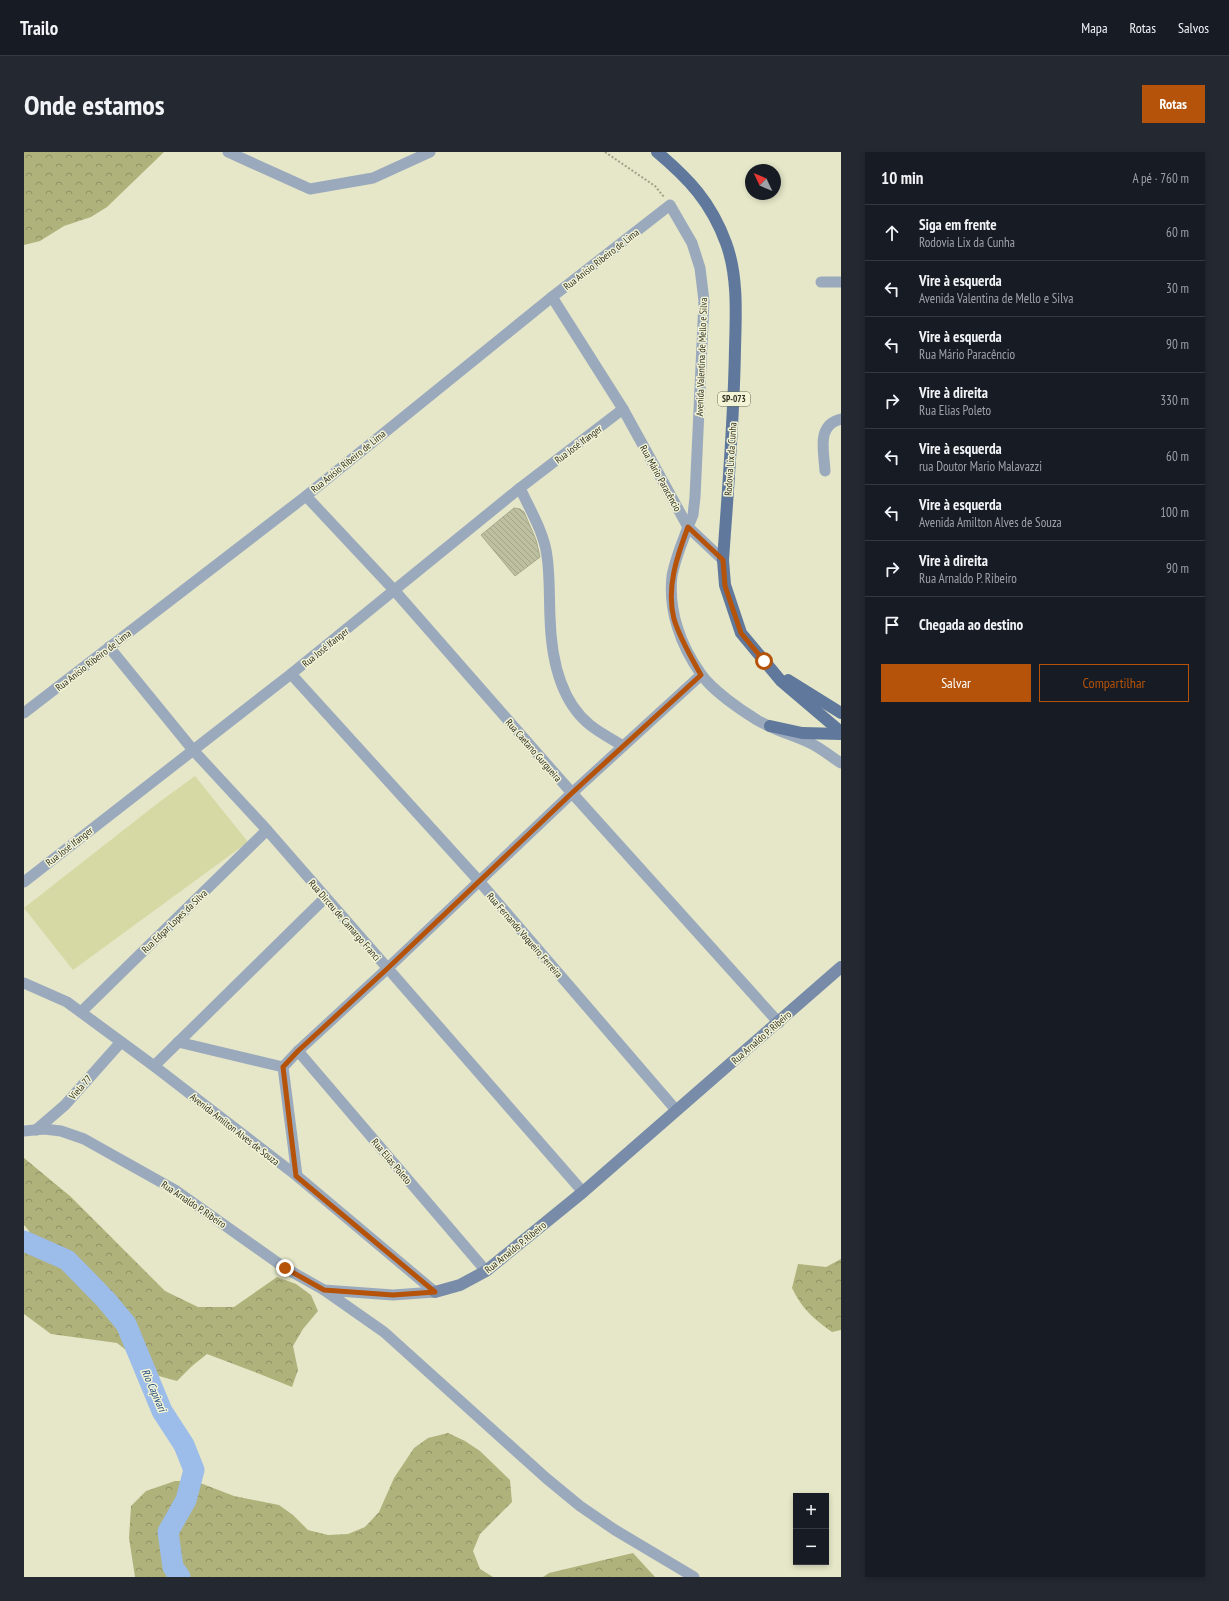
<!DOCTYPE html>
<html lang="pt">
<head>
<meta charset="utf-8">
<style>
  body { margin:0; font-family:"PT Sans Narrow",sans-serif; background:#242831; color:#f1f3f6 }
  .controls { position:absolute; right:12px; bottom:12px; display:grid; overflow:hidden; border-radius:0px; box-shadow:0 2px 6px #0003 }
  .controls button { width:36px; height:36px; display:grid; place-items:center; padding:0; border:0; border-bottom:1px solid #363941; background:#171b24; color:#f1f3f6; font:20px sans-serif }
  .compass { position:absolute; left:721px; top:12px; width:36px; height:36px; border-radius:50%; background:#171b24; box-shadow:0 2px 6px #0003; rotate:314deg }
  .stop { position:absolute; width:12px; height:12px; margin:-9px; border:3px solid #b45309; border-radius:50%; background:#fff }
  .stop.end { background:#b45309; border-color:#fff; box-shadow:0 1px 4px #0008 }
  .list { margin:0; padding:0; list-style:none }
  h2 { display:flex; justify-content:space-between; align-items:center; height:52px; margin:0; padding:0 16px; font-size:17px }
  h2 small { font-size:13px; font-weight:400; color:#9ea1a6 }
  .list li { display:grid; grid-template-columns:26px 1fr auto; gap:12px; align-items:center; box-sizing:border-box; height:56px; padding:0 16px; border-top:1px solid #363941 }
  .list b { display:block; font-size:15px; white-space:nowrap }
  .list p { margin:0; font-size:13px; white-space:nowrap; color:#9ea1a6 }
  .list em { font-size:13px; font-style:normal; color:#9ea1a6 }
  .actions { display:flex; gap:8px; padding:12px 16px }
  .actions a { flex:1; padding:9px 0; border:1px solid #b45309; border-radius:0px; text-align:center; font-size:14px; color:#b45309 }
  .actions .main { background:#b45309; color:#fff }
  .icon { flex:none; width:22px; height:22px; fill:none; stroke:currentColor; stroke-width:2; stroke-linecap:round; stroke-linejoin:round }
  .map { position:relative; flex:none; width:817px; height:1425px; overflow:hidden; border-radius:0px }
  header { display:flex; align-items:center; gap:24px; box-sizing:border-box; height:56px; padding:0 20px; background:#171b24; border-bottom:1px solid #363941 }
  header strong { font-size:19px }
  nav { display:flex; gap:22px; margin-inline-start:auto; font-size:14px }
  .intro { display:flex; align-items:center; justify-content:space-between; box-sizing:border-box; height:96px; padding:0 24px }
  h1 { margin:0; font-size:28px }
  .button { padding:10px 18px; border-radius:0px; background:#b45309; color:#fff; font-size:14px; font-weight:700 }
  main { display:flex; gap:24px; padding:0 24px }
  aside { flex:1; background:#171b24; border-radius:0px; box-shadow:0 2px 6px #0003 }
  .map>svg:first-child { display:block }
  .forest { fill:url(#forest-crowns) }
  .park { fill:#d7d9a4 }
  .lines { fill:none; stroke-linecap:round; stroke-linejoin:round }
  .river { stroke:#9cbce9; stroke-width:21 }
  .building { fill:url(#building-back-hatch); stroke:#a7a98b }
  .path { stroke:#9fa189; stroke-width:2; stroke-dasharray:2 2; stroke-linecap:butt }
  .street { stroke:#9ba9bd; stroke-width:11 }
  .secondary { stroke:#788ca9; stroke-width:12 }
  .primary { stroke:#5f789b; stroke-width:12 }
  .route { stroke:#b45309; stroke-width:5 }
  .labels { text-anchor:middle; stroke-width:3; stroke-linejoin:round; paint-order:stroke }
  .shield { fill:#f3f4d5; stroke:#696a58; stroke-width:1 }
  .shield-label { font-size:9px; font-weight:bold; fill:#2e2f23 }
  .street-label { font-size:10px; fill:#2e2f23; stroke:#f3f4d5 }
  .water-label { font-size:11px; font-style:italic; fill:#244c83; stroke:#f3f4d5 }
</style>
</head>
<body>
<header>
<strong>Trailo</strong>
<nav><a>Mapa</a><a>Rotas</a><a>Salvos</a></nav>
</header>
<div class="intro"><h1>Onde estamos</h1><a class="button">Rotas</a></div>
<main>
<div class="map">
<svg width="817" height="1425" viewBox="0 0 817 1425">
  <defs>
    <pattern id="forest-crowns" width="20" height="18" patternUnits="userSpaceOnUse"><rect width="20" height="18" fill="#b0b27c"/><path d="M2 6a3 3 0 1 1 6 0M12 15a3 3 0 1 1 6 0" fill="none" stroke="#909165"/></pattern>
    <pattern id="building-back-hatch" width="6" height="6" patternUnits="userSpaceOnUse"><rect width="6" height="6" fill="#bdbfa1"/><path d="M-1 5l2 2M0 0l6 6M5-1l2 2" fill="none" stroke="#a3a48a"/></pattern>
  </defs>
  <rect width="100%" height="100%" fill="#e5e7c8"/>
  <g class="forest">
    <polygon points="0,0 140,0 83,55 67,65 40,74 16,89 0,93"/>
    <polygon points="0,1006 46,1044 141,1139 174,1155 210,1155 253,1125 272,1132 287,1143 294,1159 279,1177 269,1194 274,1218 268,1235 228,1219 183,1202 168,1214 153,1229 135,1224 93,1191 27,1182 0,1162 0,1099 9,1101 5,1079 0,1073"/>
    <path d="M817 1107V1178L808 1180C789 1166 779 1158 768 1136L774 1112 802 1115Z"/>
    <polygon points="424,1281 441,1289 456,1299 486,1328 488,1350 456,1382 449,1399 456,1417 469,1425 111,1425 105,1386 107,1354 122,1339 151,1329 171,1329 210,1344 255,1353 269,1363 284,1378 304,1383 324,1382 341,1375 355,1360 370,1326 390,1296 404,1286"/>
    <polygon points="609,1401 631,1425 519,1425 525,1421"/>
  </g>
  <polygon class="park" points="171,624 224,690 49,818 0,756 134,651"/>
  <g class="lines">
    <polyline class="river" points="0,1089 43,1108 82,1148 102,1172 138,1259 160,1293 170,1318 162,1348 144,1380 149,1415 156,1425"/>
  </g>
  <polygon class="building" points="490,356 496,357 500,360 512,388 516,405 491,424 457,383"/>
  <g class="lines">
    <polyline class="path" points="581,0 631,34 640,45"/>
    <g class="street">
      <polyline points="204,0 286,37 349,26 406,0"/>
      <polyline points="797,130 817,130"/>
      <path d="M528 145 599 257 664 375C658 391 651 407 648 424 644 459 657 494 677 522 688 538 717 558 733 568 750 578 769 583 786 591 797 596 807 605 817 611"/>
      <path d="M801 319C800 299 792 273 817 267"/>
      <path d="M496 336C506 358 520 380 523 404 526 424 525 444 526 465 527 502 535 548 566 573 576 581 588 587 599 594"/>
      <polyline points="282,344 370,438 548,641 755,871"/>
      <polyline points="85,495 169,598 243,678 559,1040"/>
      <polyline points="267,522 455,729 652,958"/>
      <polyline points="0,561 282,344 528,145 646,53 668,91 676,116 680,149 671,345 669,363 664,375 699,408"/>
      <polyline points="0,730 267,522 496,336 599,257"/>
      <polyline points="0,831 43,850 130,914 273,1024 411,1140"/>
      <polyline points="57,860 243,678"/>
      <polyline points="154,890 259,915"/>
      <polyline points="274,899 462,1119"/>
      <polyline points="130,914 301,746"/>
      <polyline points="259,915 274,899 364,816 548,641 677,523"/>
      <polyline points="259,915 273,1024"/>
      <polyline points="12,978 41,953 97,890"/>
      <polyline points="0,979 20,977 37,979 60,987 151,1038 261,1116 300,1138 369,1143 411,1140"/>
      <polyline points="300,1138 360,1180 522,1326 556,1354 591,1378 670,1425"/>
    </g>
    <polyline class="secondary" points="411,1140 436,1133 462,1119 559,1040 817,815"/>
    <g class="primary">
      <path d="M633 0C665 27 687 50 702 91 714 123 712 162 711 196 710 267 704 337 699 408L701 433 717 481 757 529 817 580"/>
      <polyline points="764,528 817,561"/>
      <polyline points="746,574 778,581 817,582"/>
    </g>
  </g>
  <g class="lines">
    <path class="route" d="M261 1116 300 1138 369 1143 411 1140 272 1024 259 915 274 899 364 816 548 641 677 523C667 505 656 487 650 467 642 436 653 404 664 375L699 408 701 434 717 481 740 509"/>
  </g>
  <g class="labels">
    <rect class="shield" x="694" y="240" width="32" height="14" rx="3"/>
    <g class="shield-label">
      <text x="710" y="250">SP-073</text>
    </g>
    <g class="street-label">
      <text transform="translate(577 107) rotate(-38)" y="4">Rua Anísio Ribeiro de Lima</text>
      <text transform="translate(677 205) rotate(-88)" y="4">Avenida Valentina de Mello e Silva</text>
      <text transform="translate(554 292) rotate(-37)" y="4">Rua José Ifanger</text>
      <text transform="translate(706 307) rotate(-86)" y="4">Rodovia Lix da Cunha</text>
      <text transform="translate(324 309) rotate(-39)" y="4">Rua Anísio Ribeiro de Lima</text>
      <text transform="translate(637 326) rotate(61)" y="4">Rua Mário Paracêncio</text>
      <text transform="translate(301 495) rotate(-39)" y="4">Rua José Ifanger</text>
      <text transform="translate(69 508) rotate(-38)" y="4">Rua Anísio Ribeiro de Lima</text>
      <text transform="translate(510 598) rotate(49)" y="4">Rua Caetano Gurgueira</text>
      <text transform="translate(45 694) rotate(-38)" y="4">Rua José Ifanger</text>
      <text transform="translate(321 768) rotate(49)" y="4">Rua Dirceu de Camargo Franci</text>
      <text transform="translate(150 769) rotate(-44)" y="4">Rua Edgar Lopes da Silva</text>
      <text transform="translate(501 783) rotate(49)" y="4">Rua Fernando Vaqueiro Ferreira</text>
      <text transform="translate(737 885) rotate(-41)" y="4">Rua Arnaldo P. Ribeiro</text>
      <text transform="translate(56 935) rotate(-49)" y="4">Viela 77</text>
      <text transform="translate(211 977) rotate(38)" y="4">Avenida Amilton Alves de Souza</text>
      <text transform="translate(368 1009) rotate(50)" y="4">Rua Elias Poleto</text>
      <text transform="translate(170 1052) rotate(34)" y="4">Rua Arnaldo P. Ribeiro</text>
      <text transform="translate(491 1095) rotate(-39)" y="4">Rua Arnaldo P. Ribeiro</text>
    </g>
    <g class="water-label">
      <text transform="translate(130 1238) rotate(66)" y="4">Rio Capivari</text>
    </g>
  </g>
</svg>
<div class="controls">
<button>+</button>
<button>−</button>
</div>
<svg class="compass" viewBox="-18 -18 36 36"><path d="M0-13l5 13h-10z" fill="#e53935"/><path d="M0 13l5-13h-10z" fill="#9ea1a6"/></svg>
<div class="stop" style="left:740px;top:509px"></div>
<div class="stop end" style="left:261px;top:1116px"></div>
</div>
<aside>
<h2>10 min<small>A pé · 760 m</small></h2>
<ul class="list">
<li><svg class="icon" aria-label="ahead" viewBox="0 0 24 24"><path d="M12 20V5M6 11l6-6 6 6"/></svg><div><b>Siga em frente</b><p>Rodovia Lix da Cunha</p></div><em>60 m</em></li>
<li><svg class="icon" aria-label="left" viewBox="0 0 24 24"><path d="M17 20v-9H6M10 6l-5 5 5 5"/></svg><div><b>Vire à esquerda</b><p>Avenida Valentina de Mello e Silva</p></div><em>30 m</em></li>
<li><svg class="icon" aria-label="left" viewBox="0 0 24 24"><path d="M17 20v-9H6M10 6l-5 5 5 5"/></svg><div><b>Vire à esquerda</b><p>Rua Mário Paracêncio</p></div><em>90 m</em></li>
<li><svg class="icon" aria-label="right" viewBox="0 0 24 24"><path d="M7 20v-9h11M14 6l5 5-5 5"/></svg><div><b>Vire à direita</b><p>Rua Elias Poleto</p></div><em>330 m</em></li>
<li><svg class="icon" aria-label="left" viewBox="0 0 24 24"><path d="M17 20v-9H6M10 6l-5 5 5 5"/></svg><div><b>Vire à esquerda</b><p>rua Doutor Mario Malavazzi</p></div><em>60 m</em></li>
<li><svg class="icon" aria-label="left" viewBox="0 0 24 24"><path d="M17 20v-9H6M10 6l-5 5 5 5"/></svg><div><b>Vire à esquerda</b><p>Avenida Amilton Alves de Souza</p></div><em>100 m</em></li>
<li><svg class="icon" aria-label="right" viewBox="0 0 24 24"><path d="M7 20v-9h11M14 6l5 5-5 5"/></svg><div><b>Vire à direita</b><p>Rua Arnaldo P. Ribeiro</p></div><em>90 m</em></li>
<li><svg class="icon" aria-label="arrive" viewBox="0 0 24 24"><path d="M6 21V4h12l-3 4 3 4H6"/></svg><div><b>Chegada ao destino</b></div></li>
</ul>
<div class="actions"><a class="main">Salvar</a><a>Compartilhar</a></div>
</aside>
</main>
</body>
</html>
